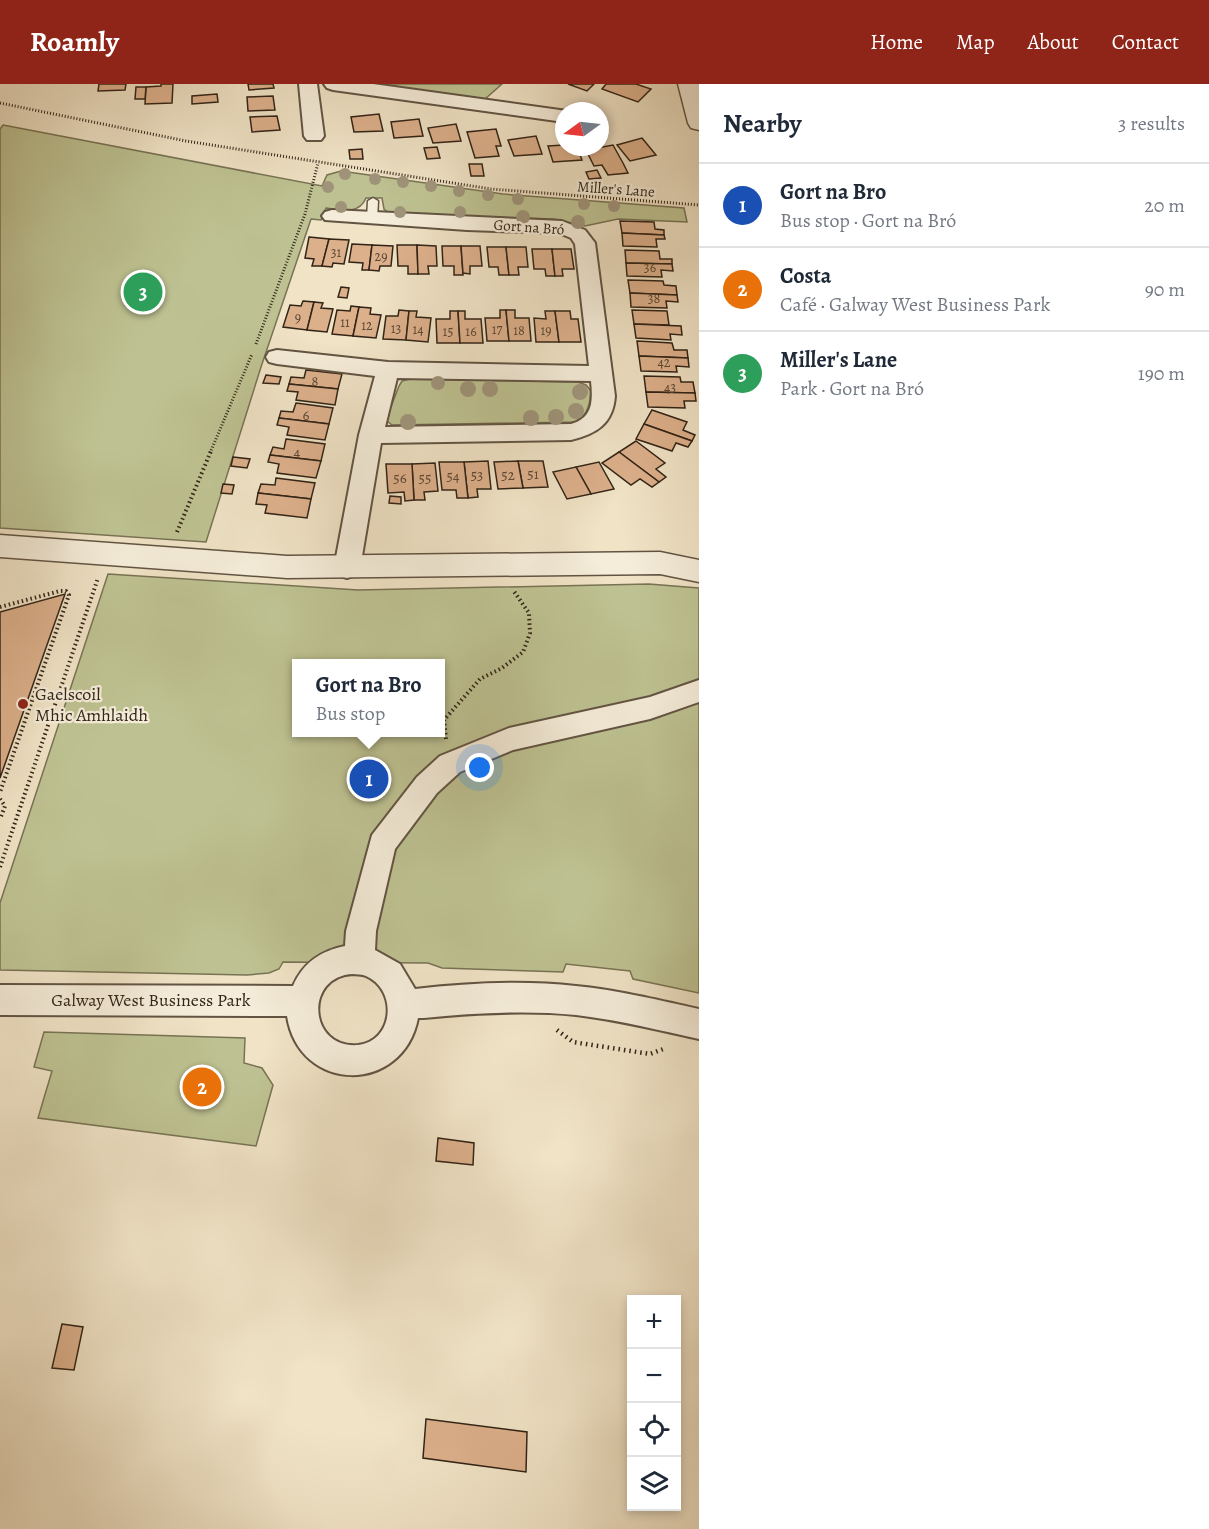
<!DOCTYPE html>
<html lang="en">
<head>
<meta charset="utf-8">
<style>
  body { margin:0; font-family:Alegreya,serif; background:#f2f2f3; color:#1f2937 }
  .controls { position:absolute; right:18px; bottom:18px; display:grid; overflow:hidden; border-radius:0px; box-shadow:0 3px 9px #0003 }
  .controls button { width:54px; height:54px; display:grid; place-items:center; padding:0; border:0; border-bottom:2px solid #e0e1e3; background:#fff; color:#1f2937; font:30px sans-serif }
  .compass { position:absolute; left:555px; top:18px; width:54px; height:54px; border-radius:50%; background:#fff; box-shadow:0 3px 9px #0003; rotate:255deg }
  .you { position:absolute; left:480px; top:684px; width:21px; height:21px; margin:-15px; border:4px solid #fff; border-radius:50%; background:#1a73e8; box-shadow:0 0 0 9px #1a73e833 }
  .badge { display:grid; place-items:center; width:39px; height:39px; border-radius:50%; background:#8f2418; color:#fff; font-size:20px; font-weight:700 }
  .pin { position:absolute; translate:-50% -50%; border:3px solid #fff; box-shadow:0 2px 6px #0006 }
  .popup { position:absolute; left:292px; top:575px; width:153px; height:78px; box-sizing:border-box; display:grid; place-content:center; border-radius:0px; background:#fff; filter:drop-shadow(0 2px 4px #0005); font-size:20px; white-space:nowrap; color:#747a83 }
  .popup b { font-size:22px; color:#1f2937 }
  .popup::after { content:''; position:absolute; left:50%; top:100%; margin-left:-12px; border:12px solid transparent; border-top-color:#fff }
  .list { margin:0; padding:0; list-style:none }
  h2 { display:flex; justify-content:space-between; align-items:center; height:78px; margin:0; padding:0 24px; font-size:26px }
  h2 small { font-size:20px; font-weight:400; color:#747a83 }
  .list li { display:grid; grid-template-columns:39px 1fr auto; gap:18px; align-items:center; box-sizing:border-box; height:84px; padding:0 24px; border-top:2px solid #e0e1e3 }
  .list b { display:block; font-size:22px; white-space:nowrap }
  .list p { margin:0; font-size:20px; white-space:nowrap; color:#747a83 }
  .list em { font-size:20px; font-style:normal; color:#747a83 }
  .icon { flex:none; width:33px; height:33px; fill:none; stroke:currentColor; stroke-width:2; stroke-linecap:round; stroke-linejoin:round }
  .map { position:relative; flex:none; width:699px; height:1445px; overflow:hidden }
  header { display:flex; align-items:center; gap:36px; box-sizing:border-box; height:84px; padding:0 30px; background:#8f2418; color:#fff }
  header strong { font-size:28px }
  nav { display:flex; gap:33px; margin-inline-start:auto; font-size:21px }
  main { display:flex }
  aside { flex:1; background:#fff }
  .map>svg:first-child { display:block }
  .green { fill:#bec292; stroke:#787354; stroke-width:1.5; fill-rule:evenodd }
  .building { fill:#dcb08b; stroke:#322417; stroke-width:1.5 }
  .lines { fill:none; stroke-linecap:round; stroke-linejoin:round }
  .service-casing { stroke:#625443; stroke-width:3 }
  .minor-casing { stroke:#625443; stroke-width:4 }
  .tertiary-casing { stroke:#625443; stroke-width:3 }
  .path-far2 { stroke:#322417; stroke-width:3; stroke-dasharray:1 2; stroke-linecap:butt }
  .path-far1 { stroke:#322417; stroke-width:4; stroke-dasharray:1.5 3; stroke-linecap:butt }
  .path { stroke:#322417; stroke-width:4.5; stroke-dasharray:1.5 4; stroke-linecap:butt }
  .service { fill:#f5edda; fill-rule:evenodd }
  .minor { fill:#f5edda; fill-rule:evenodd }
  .tertiary { fill:#f5edda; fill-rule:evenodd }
  .tree { fill:#9f947a }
  .poi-dot { fill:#8f2418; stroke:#f5edda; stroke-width:2 }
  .labels { text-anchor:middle; stroke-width:4.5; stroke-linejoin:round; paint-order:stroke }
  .far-number-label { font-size:14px; fill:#5c4734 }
  .far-street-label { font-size:15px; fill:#322417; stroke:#f5edda }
  .number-label { font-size:15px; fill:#5c4734 }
  .poi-label { font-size:18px; fill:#322417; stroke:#f5edda; text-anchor:start }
  .street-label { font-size:18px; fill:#322417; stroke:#f5edda }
</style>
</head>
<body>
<header>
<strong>Roamly</strong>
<nav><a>Home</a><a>Map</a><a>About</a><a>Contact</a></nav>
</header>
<main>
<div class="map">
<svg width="699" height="1445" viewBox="0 0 699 1445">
  <rect width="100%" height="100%" fill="#f0e3c6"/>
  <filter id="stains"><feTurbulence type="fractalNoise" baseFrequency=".00333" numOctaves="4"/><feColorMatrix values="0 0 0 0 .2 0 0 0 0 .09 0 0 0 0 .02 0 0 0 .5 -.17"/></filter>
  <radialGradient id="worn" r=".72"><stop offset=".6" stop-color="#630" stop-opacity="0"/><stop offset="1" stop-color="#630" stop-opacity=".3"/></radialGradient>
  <g class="green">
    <polygon points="366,0 502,0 485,15"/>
    <path d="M3 41 322 102 327 91 341 87 503 110 684 124 687 138 618 135 585 142 554 135 390 130 384 125 382 114H366C359 131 341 126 326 124L321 136 311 135 261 283 206 458 0 444V45Z"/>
    <path d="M410 295 578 298 586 301 591 307C590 320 588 328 579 338L392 341 387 337V333L399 302 402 297Z"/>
    <path d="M108 490 358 506 649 500 699 504V909L633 895 630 887 566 880 563 888 442 884 428 879 283 878 279 885 269 889 247 891 0 886V819ZM297 580H441V648H297Z"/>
    <polygon points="44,948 245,954 244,979 262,984 273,1001 256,1062 38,1034 52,987 34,983"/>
  </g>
  <g class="building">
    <polygon points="99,0 126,0 125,6 98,7"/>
    <polygon points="161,0 173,0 172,19 145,20 146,3 161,2"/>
    <polygon points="248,0 273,0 274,4 249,6"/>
    <polygon points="568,0 594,0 587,7"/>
    <polygon points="606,0 636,0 651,5 638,18 602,5"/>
    <polygon points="136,3 146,3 145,15 135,15"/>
    <polygon points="217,10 218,18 192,20 192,12"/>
    <polygon points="273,12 275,26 248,27 247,13"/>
    <polygon points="379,30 383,47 354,48 351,33"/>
    <polygon points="277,32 280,46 252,48 250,33"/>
    <polygon points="419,35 423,52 394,54 391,38"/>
    <polygon points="456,40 461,57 433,59 428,44"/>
    <polygon points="496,45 501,62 496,62 499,72 475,74 467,48"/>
    <polygon points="536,52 542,70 514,72 508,56"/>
    <polygon points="642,54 656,71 630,77 617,61"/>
    <polygon points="564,61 564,63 577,63 582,76 553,78 548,62"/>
    <polygon points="613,61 623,79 628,89 608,91 602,81 594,82 586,66"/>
    <polygon points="437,63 440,74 427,75 424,64"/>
    <polygon points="362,65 363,75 350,75 349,66"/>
    <polygon points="469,80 482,80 484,92 471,92"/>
    <polygon points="597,86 601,94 589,95 586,88"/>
    <polygon points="620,137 654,138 655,145 664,146 664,151 622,149"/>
    <polygon points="622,149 664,151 665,155 656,155 657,163 623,162"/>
    <polygon points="309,153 329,155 322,182 312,182 314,175 305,174"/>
    <polygon points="329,155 349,156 344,180 333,179 332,183 322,182"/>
    <polygon points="352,160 372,161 369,186 362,186 363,179 349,178"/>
    <polygon points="372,161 393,162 391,182 380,182 379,187 369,186"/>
    <polygon points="397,161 417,161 418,190 408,190 408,182 398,182"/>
    <polygon points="417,161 436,162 437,182 428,182 429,190 418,190"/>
    <polygon points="442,162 461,162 463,191 454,191 454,182 443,182"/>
    <polygon points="461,162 480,162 482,182 470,182 470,190 463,189"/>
    <polygon points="487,163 506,163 509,191 499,191 498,183 489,183"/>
    <polygon points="506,163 526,163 528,183 518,183 519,191 509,191"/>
    <polygon points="532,165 552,165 555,192 546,192 545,185 534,185"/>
    <polygon points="552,165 571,165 574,185 562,185 563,192 555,192"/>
    <polygon points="625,166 659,167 660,175 672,175 672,180 626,179"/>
    <polygon points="626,179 672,180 673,187 661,186 662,193 627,192"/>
    <polygon points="628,196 663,197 664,201 676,202 677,211 630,209"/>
    <polygon points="341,203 349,204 347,214 338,213"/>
    <polygon points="630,209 677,211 678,218 666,217 667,224 631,223"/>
    <polygon points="303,217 314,218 307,246 283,243 290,221 301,222"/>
    <polygon points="314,218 323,219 321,224 333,225 327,248 307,246"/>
    <polygon points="351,222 359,223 353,252 332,250 337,226 350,227"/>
    <polygon points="359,223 371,224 370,230 381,231 376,254 353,252"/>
    <polygon points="399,226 409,227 406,256 383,255 386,232 398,232"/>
    <polygon points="500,226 506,226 509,257 487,257 485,234 500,234"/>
    <polygon points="506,226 515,226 515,234 529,234 531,257 509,257"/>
    <polygon points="632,226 667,227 669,241 634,240"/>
    <polygon points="409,227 417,227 416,233 431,234 428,258 406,256"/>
    <polygon points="450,227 458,227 460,259 437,259 436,235 450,235"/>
    <polygon points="458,227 465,227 465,235 481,235 483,259 460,259"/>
    <polygon points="545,227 555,227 559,258 536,258 534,234 546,235"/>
    <polygon points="555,227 570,227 571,235 578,235 581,258 559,258"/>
    <polygon points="634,240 681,242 682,251 670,250 671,256 636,254"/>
    <polygon points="637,257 672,259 674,266 687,266 688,274 639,272"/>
    <polygon points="639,272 688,274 689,283 676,282 677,288 641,287"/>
    <polygon points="306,286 342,290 338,305 289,300 291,293 304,294"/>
    <polygon points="266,291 281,293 279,300 263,299"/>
    <polygon points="644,292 680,293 681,298 693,298 695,309 646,308"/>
    <polygon points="289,300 338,305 335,321 296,316 298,308 287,307"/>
    <polygon points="646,308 695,309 696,317 684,317 685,324 648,323"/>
    <polygon points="296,319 333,324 329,340 279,334 281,327 293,328"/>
    <polygon points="652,326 687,338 683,346 695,351 692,357 644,340"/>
    <polygon points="279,334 329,340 325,356 287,351 289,343 277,341"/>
    <polygon points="644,340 692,357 688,363 676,359 672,367 636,355"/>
    <polygon points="286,355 325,360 321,377 270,371 273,363 284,365"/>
    <polygon points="636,357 665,379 656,385 666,393 659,398 619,368"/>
    <polygon points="619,368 659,398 652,403 640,395 631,401 602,379"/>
    <polygon points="270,371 321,377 316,394 277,389 279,380 268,378"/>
    <polygon points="233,373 250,375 247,384 231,382"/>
    <polygon points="488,377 491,405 477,405 478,413 468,414 464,378"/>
    <polygon points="518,377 543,377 548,403 523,404"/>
    <polygon points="518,377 523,404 498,405 494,378"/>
    <polygon points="439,378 464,378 468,414 457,414 456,406 442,406"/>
    <polygon points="599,378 614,405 591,410 576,383"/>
    <polygon points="435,379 438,407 424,408 425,416 414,416 412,380"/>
    <polygon points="386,380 412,380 414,416 405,417 404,408 388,409"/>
    <polygon points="576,383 591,410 567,415 553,388"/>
    <polygon points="276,394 315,399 311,415 258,409 261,400 275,401"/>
    <polygon points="223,400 234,401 232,410 221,409"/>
    <polygon points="258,409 311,415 307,434 265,429 267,421 256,420"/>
    <polygon points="390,412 401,413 401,420 389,419"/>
    <polygon points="65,510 0,694 0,528"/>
    <polygon points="438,1054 474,1059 473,1081 436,1077"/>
    <polygon points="62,1240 83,1243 74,1286 52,1284"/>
    <polygon points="426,1335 527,1348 526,1388 423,1374"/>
  </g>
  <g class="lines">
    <g class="service-casing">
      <polygon id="service" points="373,114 378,117 377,135 372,138 367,135 368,117"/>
    </g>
    <g class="minor-casing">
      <g id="minor">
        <polygon points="299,0 317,0 324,52 321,56 307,56 304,52"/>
        <polygon points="324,0 373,0 567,27 564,27 564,38 333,6 327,4"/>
        <path d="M332 126 562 137 585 146 595 159 615 312C613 340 596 350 571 356L381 359 360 484 356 491 347 494 338 491 334 484 359 351 375 292 277 280 269 278 266 273 269 268 277 266 388 278 589 282 575 160 571 154 559 149 467 146 325 136 322 132 325 128ZM397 294 591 297C593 317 593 334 571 340L385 343Z"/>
        <path d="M699 596V618L650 635 513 666 460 688 437 709 395 765 376 847 375 866 400 880 415 905C468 899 523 896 576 902 618 906 658 916 699 925V955C658 946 618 936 576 931 526 926 474 929 424 934H418C403 1011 299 1010 287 932L0 931V901L293 902C303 879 320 867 345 862L346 847 372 751 417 693 440 672 509 644 650 613ZM353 890C358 891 362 890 366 892 398 906 394 957 358 961 308 965 304 892 353 890Z"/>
      </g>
    </g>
    <g class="tertiary-casing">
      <g id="tertiary">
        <polygon points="678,0 699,0 699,46 691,44 688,39"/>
        <polygon points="0,451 287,472 660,468 699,476 699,498 660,490 287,494 0,473"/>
      </g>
    </g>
    <g class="path-far2">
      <polyline points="0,19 186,57 491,105 699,121"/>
      <polyline points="256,260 305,130 318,79"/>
      <polyline points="210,369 252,270"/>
    </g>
    <g class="path-far1">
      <polyline points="177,448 211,367"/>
      <polyline points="0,523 60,507 66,507 69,511 0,708"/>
      <polyline points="446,655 444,636 480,595 502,584 523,568 530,549 529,529 513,506"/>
      <polyline points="0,715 5,722 0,735"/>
      <polyline points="0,783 98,494"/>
    </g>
    <polyline class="path" points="557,946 573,958 650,970 666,964"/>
    <use href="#service" class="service"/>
    <use href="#minor" class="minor"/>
    <use href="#tertiary" class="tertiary"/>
  </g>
  <g class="tree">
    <circle cx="345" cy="90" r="6"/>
    <circle cx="375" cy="95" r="6"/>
    <circle cx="403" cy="98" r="6"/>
    <circle cx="431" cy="102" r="6"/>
    <circle cx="328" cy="103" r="6"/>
    <circle cx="459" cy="107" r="6"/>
    <circle cx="488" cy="111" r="6"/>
    <circle cx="518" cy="115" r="6"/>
    <circle cx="584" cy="120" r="6"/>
    <circle cx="614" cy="122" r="6"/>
    <circle cx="341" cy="123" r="6"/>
    <circle cx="400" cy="128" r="6"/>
    <circle cx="460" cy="128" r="6"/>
    <circle cx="523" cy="133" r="7"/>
    <circle cx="578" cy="138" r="7"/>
    <circle cx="438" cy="299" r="7"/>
    <circle cx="468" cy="305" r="8"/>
    <circle cx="490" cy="305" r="8"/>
    <circle cx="580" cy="308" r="8"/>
    <circle cx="576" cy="327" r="8"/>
    <circle cx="556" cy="333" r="8"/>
    <circle cx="531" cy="334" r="8"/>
    <circle cx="408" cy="338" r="8"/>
  </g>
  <circle class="poi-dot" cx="23" cy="620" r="6"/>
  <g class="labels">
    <g class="far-number-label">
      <text x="336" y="173">31</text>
      <text x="381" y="177">29</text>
      <text x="650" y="188">36</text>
      <text x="654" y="219">38</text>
      <text x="298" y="238">9</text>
      <text x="345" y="243">11</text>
      <text x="367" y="246">12</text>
      <text x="396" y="249">13</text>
      <text x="418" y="250">14</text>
      <text x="497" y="250">17</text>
      <text x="519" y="251">18</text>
      <text x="546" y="251">19</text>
      <text x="448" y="252">15</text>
      <text x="471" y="252">16</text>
      <text x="664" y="283">42</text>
      <text x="315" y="302">8</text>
      <text x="670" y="308">43</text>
    </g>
    <g class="far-street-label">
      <text transform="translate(616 105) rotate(4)" y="5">Miller's Lane</text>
      <text transform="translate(529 143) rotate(4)" y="5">Gort na Bró</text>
    </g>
    <g class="number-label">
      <text x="306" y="336">6</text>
      <text x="297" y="373">4</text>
      <text x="533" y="395">51</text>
      <text x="477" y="396">53</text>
      <text x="508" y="396">52</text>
      <text x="453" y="397">54</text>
      <text x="400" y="399">56</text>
      <text x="425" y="399">55</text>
    </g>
    <g class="poi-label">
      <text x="35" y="616">Gaelscoil<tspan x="35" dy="21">Mhic Amhlaidh</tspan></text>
    </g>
    <g class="street-label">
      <text x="151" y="922">Galway West Business Park</text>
    </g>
  </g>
  <rect width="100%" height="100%" filter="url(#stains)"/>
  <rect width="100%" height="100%" fill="url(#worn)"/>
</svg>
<div class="controls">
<button>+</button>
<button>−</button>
<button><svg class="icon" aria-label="locate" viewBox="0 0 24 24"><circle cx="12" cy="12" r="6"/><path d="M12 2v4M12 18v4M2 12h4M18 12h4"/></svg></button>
<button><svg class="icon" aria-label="layers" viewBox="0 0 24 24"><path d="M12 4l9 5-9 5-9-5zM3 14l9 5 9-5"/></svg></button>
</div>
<svg class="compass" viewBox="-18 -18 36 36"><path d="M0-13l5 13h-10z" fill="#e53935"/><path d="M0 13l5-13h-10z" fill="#747a83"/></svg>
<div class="you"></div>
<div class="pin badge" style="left:369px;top:695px;background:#1a4fb4">1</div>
<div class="popup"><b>Gort na Bro</b>Bus stop</div>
<div class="pin badge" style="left:202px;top:1003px;background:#e8710a">2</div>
<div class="pin badge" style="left:143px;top:208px;background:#2e9e5b">3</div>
</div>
<aside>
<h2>Nearby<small>3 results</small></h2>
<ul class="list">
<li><span class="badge" style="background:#1a4fb4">1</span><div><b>Gort na Bro</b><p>Bus stop · Gort na Bró</p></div><em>20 m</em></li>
<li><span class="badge" style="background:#e8710a">2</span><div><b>Costa</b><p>Café · Galway West Business Park</p></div><em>90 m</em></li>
<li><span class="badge" style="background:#2e9e5b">3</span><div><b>Miller's Lane</b><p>Park · Gort na Bró</p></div><em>190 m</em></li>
</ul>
</aside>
</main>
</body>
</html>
